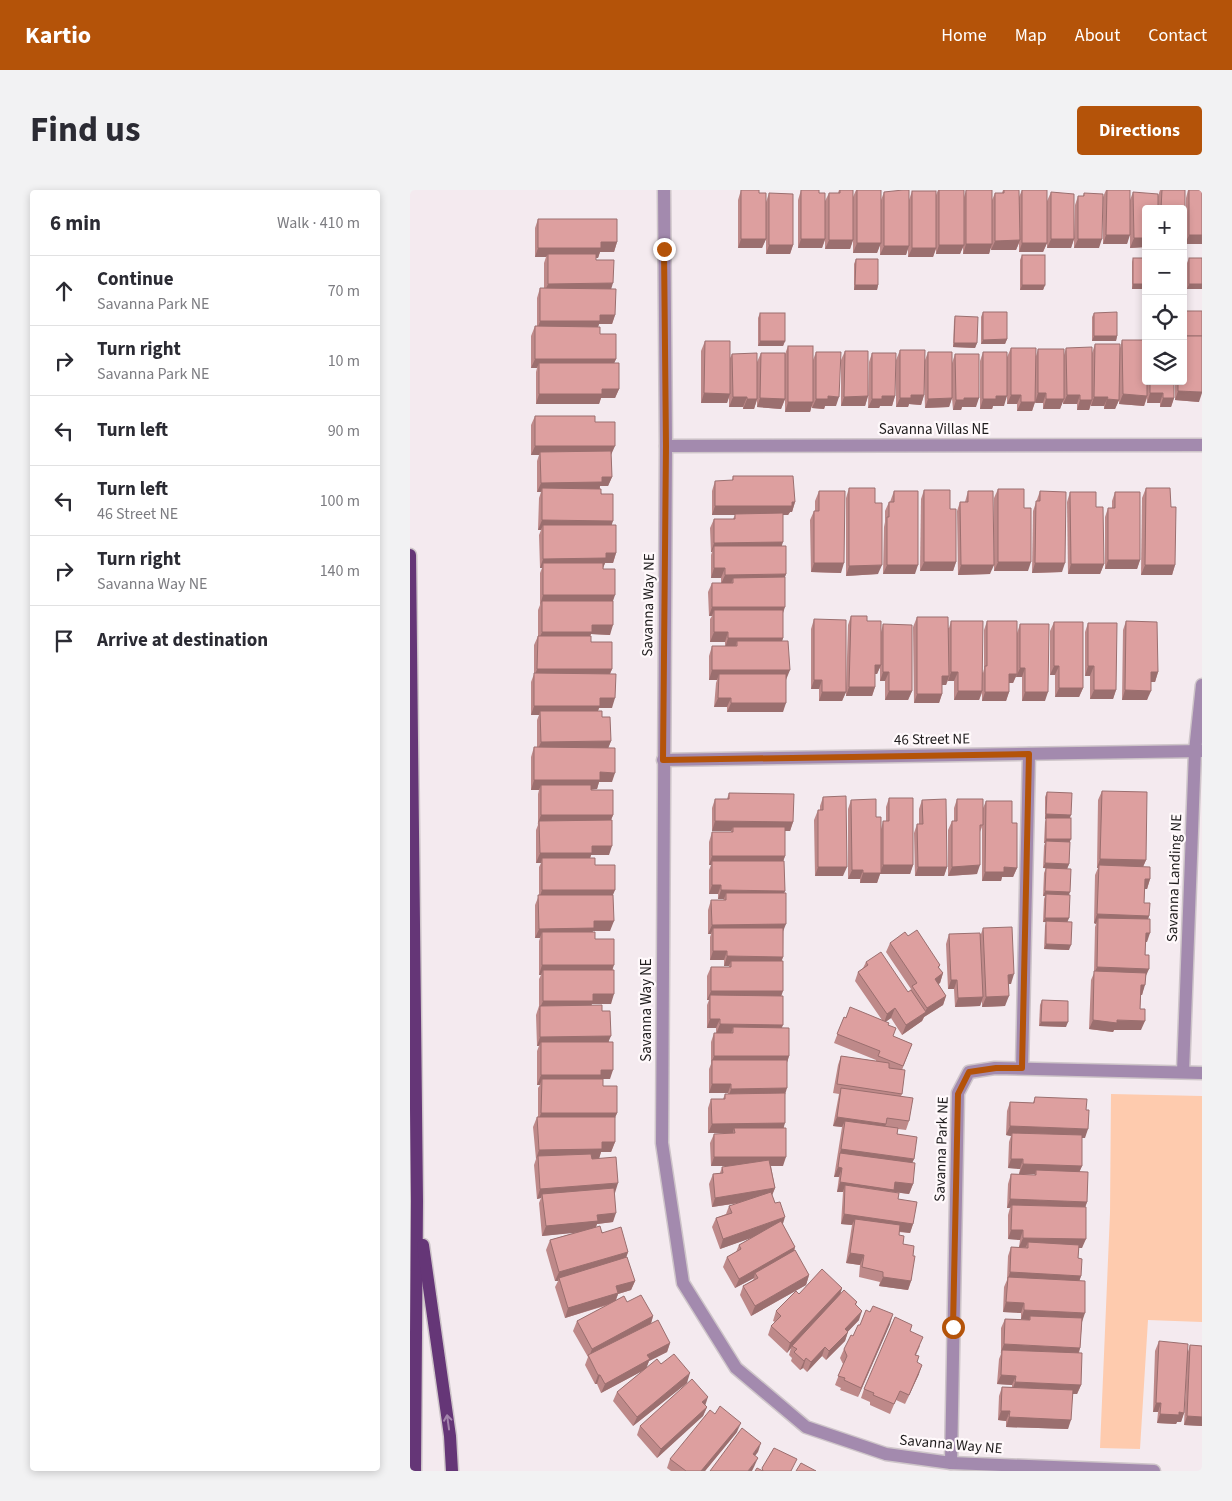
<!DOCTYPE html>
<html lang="en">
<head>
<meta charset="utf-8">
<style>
  body { margin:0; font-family:"Source Sans 3",sans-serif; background:#f2f2f3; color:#2b2b33 }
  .controls { position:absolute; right:15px; top:15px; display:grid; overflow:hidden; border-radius:5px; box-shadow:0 2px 8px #0003 }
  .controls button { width:45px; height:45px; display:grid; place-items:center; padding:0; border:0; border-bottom:1px solid #e1e1e2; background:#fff; color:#2b2b33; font:25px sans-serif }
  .stop { position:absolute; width:15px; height:15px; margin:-11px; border:4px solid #b45309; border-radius:50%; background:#fff }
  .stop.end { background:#b45309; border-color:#fff; box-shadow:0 1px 5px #0008 }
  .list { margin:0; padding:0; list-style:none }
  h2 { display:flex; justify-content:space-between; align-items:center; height:65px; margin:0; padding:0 20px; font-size:21px }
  h2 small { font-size:16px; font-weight:400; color:#7c7c81 }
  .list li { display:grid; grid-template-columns:32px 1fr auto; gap:15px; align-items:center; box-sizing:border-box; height:70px; padding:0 20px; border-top:1px solid #e1e1e2 }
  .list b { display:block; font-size:19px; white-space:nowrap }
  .list p { margin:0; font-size:16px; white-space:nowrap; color:#7c7c81 }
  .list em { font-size:16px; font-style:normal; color:#7c7c81 }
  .icon { flex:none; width:28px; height:28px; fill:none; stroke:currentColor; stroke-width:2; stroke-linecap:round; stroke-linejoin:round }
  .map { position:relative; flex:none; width:792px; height:1281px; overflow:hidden; border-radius:5px }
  header { display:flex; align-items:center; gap:30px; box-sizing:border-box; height:70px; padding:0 25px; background:#b45309; color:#fff }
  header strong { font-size:24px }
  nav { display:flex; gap:28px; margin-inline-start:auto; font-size:18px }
  .intro { display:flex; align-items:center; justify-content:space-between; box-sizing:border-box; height:120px; padding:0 30px }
  h1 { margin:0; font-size:35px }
  .button { padding:12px 22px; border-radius:5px; background:#b45309; color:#fff; font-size:18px; font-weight:700 }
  main { display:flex; gap:30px; padding:0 30px }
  aside { flex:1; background:#fff; border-radius:5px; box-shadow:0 2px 8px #0003 }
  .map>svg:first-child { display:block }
  .green { fill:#fecbae }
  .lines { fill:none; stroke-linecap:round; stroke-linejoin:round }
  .service-casing { stroke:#cec5c9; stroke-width:15 }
  .minor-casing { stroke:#cec5c9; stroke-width:15 }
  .primary-casing { stroke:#cec5c9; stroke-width:15 }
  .service { stroke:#a38aae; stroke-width:12 }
  .minor { stroke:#a38aae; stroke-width:12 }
  .primary { stroke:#653677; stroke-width:12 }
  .wall { fill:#be8989 }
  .shaded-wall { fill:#9b6f6f }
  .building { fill:#dd9f9f; stroke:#9b6f6f }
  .oneway { stroke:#a384ac }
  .route { stroke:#b45309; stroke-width:6 }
  .labels { text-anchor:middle; stroke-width:4.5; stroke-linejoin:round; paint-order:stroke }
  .street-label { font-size:15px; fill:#1f1c1d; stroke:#fff9fb }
</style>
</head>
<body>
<header>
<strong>Kartio</strong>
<nav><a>Home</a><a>Map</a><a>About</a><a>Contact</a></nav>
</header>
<div class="intro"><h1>Find us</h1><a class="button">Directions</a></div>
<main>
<aside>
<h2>6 min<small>Walk · 410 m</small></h2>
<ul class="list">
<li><svg class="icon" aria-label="ahead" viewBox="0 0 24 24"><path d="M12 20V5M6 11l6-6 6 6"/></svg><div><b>Continue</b><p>Savanna Park NE</p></div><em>70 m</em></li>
<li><svg class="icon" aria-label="right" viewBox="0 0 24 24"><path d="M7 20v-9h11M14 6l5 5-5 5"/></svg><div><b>Turn right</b><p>Savanna Park NE</p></div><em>10 m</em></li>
<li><svg class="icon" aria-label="left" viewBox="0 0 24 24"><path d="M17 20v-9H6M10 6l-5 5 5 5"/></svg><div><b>Turn left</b></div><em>90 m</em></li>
<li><svg class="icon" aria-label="left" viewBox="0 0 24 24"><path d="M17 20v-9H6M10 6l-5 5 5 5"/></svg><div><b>Turn left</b><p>46 Street NE</p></div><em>100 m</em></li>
<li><svg class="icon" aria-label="right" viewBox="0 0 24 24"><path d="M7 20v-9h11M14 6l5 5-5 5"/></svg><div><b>Turn right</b><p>Savanna Way NE</p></div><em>140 m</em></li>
<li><svg class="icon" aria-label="arrive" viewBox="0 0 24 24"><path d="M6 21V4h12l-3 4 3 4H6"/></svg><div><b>Arrive at destination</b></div></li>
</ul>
</aside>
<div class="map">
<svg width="792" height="1281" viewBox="0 0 792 1281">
  <rect width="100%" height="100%" fill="#f4eaef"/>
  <polygon class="green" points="701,904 792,906 792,1132 738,1130 730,1259 690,1258 700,1023"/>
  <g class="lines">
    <g class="service-casing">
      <polyline id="service" points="612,878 619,564"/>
    </g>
    <g class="minor-casing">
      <g id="minor">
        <polyline points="254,0 256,256 252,953 273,1093 326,1178 396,1237 476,1264 541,1273 744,1281"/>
        <polyline points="256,256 792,255"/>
        <polyline points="253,570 792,561"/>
        <polyline points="773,882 785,561 792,495"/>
        <polyline points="541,1273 548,903 559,882 585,878 792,883"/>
      </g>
    </g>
    <g class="primary-casing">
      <g id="primary">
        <polyline points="0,365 7,1011 5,1281"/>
        <polyline points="13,1055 40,1246 42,1281"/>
      </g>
    </g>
    <use href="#service" class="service"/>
    <use href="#minor" class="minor"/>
    <use href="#primary" class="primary"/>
  </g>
  <g class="wall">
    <polygon points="331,0 349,3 356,12 359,3 383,55 380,64 356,64 356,49 352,58 328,58 328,10"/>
    <polygon points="391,0 409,3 415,11 419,3 428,3 429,0 443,0 443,50 440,59 415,59 415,50 412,58 388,58 388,10"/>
    <polygon points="446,0 471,0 471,10 474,2 499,10 502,1 526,5 528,0 554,0 554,7 556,0 582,10 585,3 592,3 593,0 609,0 609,7 612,0 637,0 637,53 633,62 609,62 609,53 606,60 581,60 581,56 579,64 553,64 553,56 550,64 526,64 526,59 523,67 498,67 498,57 496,65 470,65 470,54 467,63 443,63 443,7"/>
    <polygon points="696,0 720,0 720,10 723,2 736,19 736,57 720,58 720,39 717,54 693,54 693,7"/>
    <polygon points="750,0 775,0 775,46 773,51 773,19 748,19 748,6"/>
    <polygon points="778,0 792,0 792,54 775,54 776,8"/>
    <polygon points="641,2 664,48 665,15 668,6 673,6 674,3 689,58 664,58 664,49 661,58 637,58 637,11"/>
    <polygon points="128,29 207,52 204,62 190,62 188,68 186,68 186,70 201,99 205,125 202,134 189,134 188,137 190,144 206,169 204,173 209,199 205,208 191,208 189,214 126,214 126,182 127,178 121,178 121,146 125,136 127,136 127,108 130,98 134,98 134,73 136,67 125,67 125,38"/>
    <polygon points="612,65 635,95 633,100 610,100 610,70"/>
    <polygon points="723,68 736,68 736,99 722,99 722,72"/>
    <polygon points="779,68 792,99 777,99 777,73"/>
    <polygon points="446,69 468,95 467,100 444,100 444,74"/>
    <polygon points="573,122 597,149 595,154 571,154 571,127"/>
    <polygon points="350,123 375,151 373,156 348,156 348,128"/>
    <polygon points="684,123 707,146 706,151 682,151 682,127"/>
    <polygon points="545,126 567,153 565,158 543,157 544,131"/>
    <polygon points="712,150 736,191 764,191 764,208 761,217 750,217 750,213 737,213 737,208 734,216 709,214 709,183 709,210 705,219 694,219 694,216 681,216 681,214 679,220 667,220 667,214 653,214 653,210 650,219 633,219 633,213 625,212 622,221 607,221 607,214 597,214 597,167 601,158 626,166 628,159 654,165 656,158 682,163 685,154 710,158"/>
    <polygon points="295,151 320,168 322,164 347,172 351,163 375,164 378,156 403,170 406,162 426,216 415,216 414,219 402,218 402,215 400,222 375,222 375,201 375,209 371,219 347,217 347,210 344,219 333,219 333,217 319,217 319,207 317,213 291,213 291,161"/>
    <polygon points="490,160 515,170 518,162 542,173 545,164 566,217 552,217 551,220 543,220 542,208 539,217 515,218 514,187 514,205 511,215 499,214 498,217 486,217 486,170"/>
    <polygon points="435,161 458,206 455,216 431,216 431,170"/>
    <polygon points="573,162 594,216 583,216 582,219 570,219 570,171"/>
    <polygon points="462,163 485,206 482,216 470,216 469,218 458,218 459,172"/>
    <polygon points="765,191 773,191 789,212 765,210"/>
    <polygon points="125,226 185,232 201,265 202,287 198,296 190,296 190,299 202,335 206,363 203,373 195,373 193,378 203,411 200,445 181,444 180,446 181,452 202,479 200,484 202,518 189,518 188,521 192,527 201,551 198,558 202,592 189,592 187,599 181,600 203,625 201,630 199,665 181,665 180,668 185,675 203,705 200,741 183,741 182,742 185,749 203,780 201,814 182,814 181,815 192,821 199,852 200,889 193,889 193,896 207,923 205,928 205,952 201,962 191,962 189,968 205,1003 203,1032 187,1034 186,1037 218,1062 216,1067 225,1091 221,1100 208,1104 206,1110 217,1112 243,1126 241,1134 260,1153 257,1162 239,1171 236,1178 251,1174 277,1193 223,1236 203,1211 207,1202 234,1180 191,1203 187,1194 185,1194 175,1175 178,1167 163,1141 167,1131 198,1115 155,1128 145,1097 148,1091 145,1091 136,1060 140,1050 167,1042 132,1046 129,1013 131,1008 127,1009 124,975 126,969 123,937 127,927 128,927 128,898 130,895 127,895 127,861 129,856 127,856 126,825 129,816 129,789 131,785 129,785 129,751 130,748 125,748 125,715 129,705 129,677 131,673 126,673 126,640 128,635 128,604 129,600 121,600 121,567 124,557 127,557 127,530 129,525 121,525 121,492 124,484 124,455 128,446 128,420 130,415 130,383 132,378 130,378 129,345 131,340 128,340 129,308 131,302 127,302 127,271 129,265 121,265 121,235"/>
    <polygon points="323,286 385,312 382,322 380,322 378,325 373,325 372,356 376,384 375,387 373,422 373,448 372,451 376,490 373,522 317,522 317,517 304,517 306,493 307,490 299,490 299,466 302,456 315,456 315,452 300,452 300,429 302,426 299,426 298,402 302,393 311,393 311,388 301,388 301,365 302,362 301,362 300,338 304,329 323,329 325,325 302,325 302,301 305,291 322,291"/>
    <polygon points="439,298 465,313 468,384 436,386 436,308"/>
    <polygon points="736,298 761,317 765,375 762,385 731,385 732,308"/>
    <polygon points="588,299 614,318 618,381 584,381 584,308"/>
    <polygon points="514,300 540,319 546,372 543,381 510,381 511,309"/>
    <polygon points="409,301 431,383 401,382 400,330 404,321 405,321 405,311"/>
    <polygon points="484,301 505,384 473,384 474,337 475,332 475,321 479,312 480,312"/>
    <polygon points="558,301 580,384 548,385 547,321 550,312 555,312"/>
    <polygon points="630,301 652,382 622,383 623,321"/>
    <polygon points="660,302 694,374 690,384 658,384 657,312"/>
    <polygon points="705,302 730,370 727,379 695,379 695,327 698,318 702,318 702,311"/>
    <polygon points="441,426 457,431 471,442 473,434 502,501 498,510 475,510 475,491 470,491 470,477 467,484 465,484 465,497 462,506 436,506 436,502 432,511 409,511 409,499 401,499 401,439 404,429 436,500 438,435"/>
    <polygon points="507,427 539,438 541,431 573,483 574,479 574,440 577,431 607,443 610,434 635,511 612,511 612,487 606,487 606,486 603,493 599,493 599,502 596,511 572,511 572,503 569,510 544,510 544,491 538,491 538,490 536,495 532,495 532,504 529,513 504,513 503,437"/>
    <polygon points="716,431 748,482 745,492 741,492 737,510 712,510 713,440"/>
    <polygon points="644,432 673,498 669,507 645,507 645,485 640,485 640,441"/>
    <polygon points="678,433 706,500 703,509 680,509 680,486 675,486 675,442"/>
    <polygon points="692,601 736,670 733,677 740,689 737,699 735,699 734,713 739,726 738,729 737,752 735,752 736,787 732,805 731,805 730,819 731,840 704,840 703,842 679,839 681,790 684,783 685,737 686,734 684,733 685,685 688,678 687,678 688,610"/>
    <polygon points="637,602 660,628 659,674 657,679 633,678 634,656 635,653 634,653 635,632 636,629 635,629 635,607"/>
    <polygon points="319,603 383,632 380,641 375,641 375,666 373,671 375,701 374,703 373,767 371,771 371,838 379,866 377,872 375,904 373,976 361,976 365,998 362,1005 373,1035 385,1057 384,1061 399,1085 396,1095 341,1126 330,1105 333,1096 343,1090 344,1088 325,1098 313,1077 317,1067 326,1062 329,1055 343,1047 310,1059 302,1037 306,1028 316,1024 319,1016 329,1013 302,1017 299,994 303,984 310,983 312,977 319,976 301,976 300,953 304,944 322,943 323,943 298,943 298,918 301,909 313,909 315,904 318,904 318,903 299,903 299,879 301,874 301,852 304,843 306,843 306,838 297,838 297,815 299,810 297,810 297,786 301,777 319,777 319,776 314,776 314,770 300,770 300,747 301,744 298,744 298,720 301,710 313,710 314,709 308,709 308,704 299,704 299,680 301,675 299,675 299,652 302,642 321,642 321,641 302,641 302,618 305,609 317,609"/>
    <polygon points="413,607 433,686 405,686 404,630 408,620 410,620 410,616"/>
    <polygon points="479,608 503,675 500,684 470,684 467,693 450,693 450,689 438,689 438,619 441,610 466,627 471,639 473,631 476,631 476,617"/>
    <polygon points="547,609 573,618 576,611 602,633 607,678 603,687 592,687 591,691 572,691 572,637 570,642 567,684 538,686 538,640 542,631 544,631 544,618"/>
    <polygon points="512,610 537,677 534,686 505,686 504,643 507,634 509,634 509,619"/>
    <polygon points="636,678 659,705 657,732 659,760 634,759 635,736 636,732 633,732 634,709 635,706 633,706 634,683"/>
    <polygon points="573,738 601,794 598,794 595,816 572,817 572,811 570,816 545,817 544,799 538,799 536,754 539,744 571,744"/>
    <polygon points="498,746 530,775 529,778 533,783 530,793 528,794 536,806 533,815 514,827 512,831 492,845 481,828 475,832 483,846 502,854 492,880 492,904 491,906 499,931 496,940 488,939 487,944 504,969 502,972 503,994 499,1004 483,1002 503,1034 500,1043 489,1042 489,1045 493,1054 503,1066 501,1091 498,1100 469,1096 470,1092 449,1087 450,1075 436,1073 442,1035 431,1034 433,1002 427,1002 429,987 424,987 432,937 423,936 429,904 423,903 428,875 431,866 466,871 466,870 424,853 434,827 472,830 445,791 448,782 453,778 456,772 498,802 500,801 501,799 476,762 480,753"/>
    <polygon points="632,810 656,837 629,836 630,815"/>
    <polygon points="625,907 675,948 672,948 672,976 669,982 677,1012 675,1017 672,1058 669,1058 668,1068 671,1086 669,1091 672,1132 670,1158 669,1163 671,1195 667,1204 663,1204 658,1239 596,1237 596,1231 588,1230 589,1206 592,1197 602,1197 602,1195 587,1194 589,1169 591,1164 591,1138 595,1129 619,1130 611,1129 611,1123 593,1122 594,1097 597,1090 598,1066 601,1057 616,1057 609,1057 610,1050 598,1049 598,1025 600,1018 597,1018 598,994 601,984 624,985 625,984 609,984 610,979 598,978 599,952 601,946 596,945 597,921 600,912 623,913"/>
    <polygon points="432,1098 430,1105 447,1112 446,1115 449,1130 438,1141 435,1151 416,1170 412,1166 397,1182 393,1178 390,1180 381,1171 382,1168 379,1165 381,1158 377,1163 358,1145 361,1136 365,1132 363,1131 366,1121 389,1104"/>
    <polygon points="480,1134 448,1207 430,1200 431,1198 425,1195 433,1174 430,1168 434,1159 443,1146 450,1135"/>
    <polygon points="500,1141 510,1156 506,1165 509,1184 495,1214 486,1210 480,1224 460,1215 460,1212 451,1208 454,1199"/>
    <polygon points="749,1151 777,1165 780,1155 792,1156 792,1236 774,1235 777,1168 774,1223 771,1232 767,1232 766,1234 747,1233 748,1222 743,1222 745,1161"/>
    <polygon points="297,1217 293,1226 247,1268 227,1245 230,1236"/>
    <polygon points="327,1242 295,1281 261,1281 257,1278 260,1269"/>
  </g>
  <g class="shaded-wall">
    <polygon points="696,45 720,45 717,54 693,54"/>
    <polygon points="779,45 792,45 792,54 775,54"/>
    <polygon points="724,48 736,48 736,57 720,58"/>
    <polygon points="331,49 356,49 352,58 328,58"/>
    <polygon points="391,49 415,49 412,58 388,58"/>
    <polygon points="641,49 664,49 661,58 637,58"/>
    <polygon points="668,49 692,49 689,58 664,58"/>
    <polygon points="419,50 443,50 440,59 415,59"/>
    <polygon points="610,50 606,60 581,60 585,51"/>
    <polygon points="191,52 207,52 204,62 190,62 188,68 138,67 138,64 136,67 125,67 128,58"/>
    <polygon points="447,53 471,53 467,63 443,63"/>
    <polygon points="612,53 637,53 633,62 609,62"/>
    <polygon points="556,54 582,54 579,64 553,64"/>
    <polygon points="359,55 383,55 380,64 356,64"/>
    <polygon points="529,55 554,55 550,64 526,64"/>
    <polygon points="474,56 499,56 496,65 470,65"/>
    <polygon points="502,58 526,58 523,67 498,67"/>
    <polygon points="203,93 200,103 134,103 138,94"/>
    <polygon points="723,94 736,94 736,99 722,99"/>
    <polygon points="779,94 792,94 792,99 777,99"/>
    <polygon points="445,95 468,95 467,100 444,100"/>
    <polygon points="612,95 635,95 633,100 610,100"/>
    <polygon points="190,125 205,125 202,134 189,134 187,140 127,140 130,131"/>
    <polygon points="684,146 707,146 706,151 682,151"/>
    <polygon points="597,149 595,154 571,154 573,150"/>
    <polygon points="350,151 375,151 373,156 348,156"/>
    <polygon points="544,153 567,153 565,158 543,157"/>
    <polygon points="125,169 206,169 202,178 129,173 127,178 121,178"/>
    <polygon points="192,199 209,199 205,208 191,208 189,214 126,214 129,204"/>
    <polygon points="768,201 792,202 792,203 789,212 765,210"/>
    <polygon points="294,203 320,204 317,213 291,213"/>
    <polygon points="628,203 636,203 633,213 625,213"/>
    <polygon points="740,203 753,203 750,213 737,213"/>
    <polygon points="713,204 737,206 734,216 709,214"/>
    <polygon points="501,205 514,205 511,215 499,214 498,217 486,217 490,208"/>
    <polygon points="601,205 611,205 607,214 597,214"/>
    <polygon points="657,205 670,205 667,214 653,214"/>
    <polygon points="418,206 429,207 426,216 415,216 414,219 402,218 406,209"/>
    <polygon points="458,206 455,216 431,216 434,207"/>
    <polygon points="472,206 485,206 482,216 470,216 469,218 458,218 462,209"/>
    <polygon points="586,206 597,206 594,216 583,216 582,219 570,219 573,209"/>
    <polygon points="323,207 337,207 333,217 319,217"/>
    <polygon points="684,207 698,207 694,216 681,216"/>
    <polygon points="350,208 375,209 371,219 347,217"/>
    <polygon points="542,208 539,217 515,218 518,209"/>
    <polygon points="554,208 569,208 566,217 552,217 551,220 543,220 546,210"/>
    <polygon points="753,208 764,208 761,217 750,217"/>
    <polygon points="337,209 347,209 344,219 333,219"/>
    <polygon points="636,209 654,209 650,219 633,219"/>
    <polygon points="697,209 709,210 705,219 694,219"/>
    <polygon points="670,210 682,210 679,220 667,220"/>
    <polygon points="378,212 403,212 400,222 375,222"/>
    <polygon points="611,212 625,212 622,221 607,221"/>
    <polygon points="125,256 205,256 201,265 130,262 129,265 121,265"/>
    <polygon points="192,287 202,287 198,296 190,296 189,301 132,298 131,302 127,302 131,293"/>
    <polygon points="382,312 385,312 382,322 380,322 378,325 302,325 305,316"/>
    <polygon points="132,330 203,331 200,340 133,335 131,340 128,340"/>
    <polygon points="373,352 370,361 304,356 302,362 301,362 304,353"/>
    <polygon points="196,363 206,363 203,373 195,373 193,378 133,373 132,378 130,378 133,369"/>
    <polygon points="698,370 730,370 727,379 695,379"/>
    <polygon points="514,372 546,372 543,381 510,381"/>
    <polygon points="588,372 621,372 618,381 584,381"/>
    <polygon points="404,373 434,373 431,383 401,382"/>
    <polygon points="625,373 655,373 652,382 622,383"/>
    <polygon points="661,374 694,374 690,384 658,384"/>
    <polygon points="472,375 468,384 436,386 439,376"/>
    <polygon points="477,375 508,375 505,384 473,384"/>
    <polygon points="551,375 584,375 580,384 548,385"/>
    <polygon points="735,375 765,375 762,385 731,385"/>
    <polygon points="304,378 315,378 311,388 301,388"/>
    <polygon points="376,384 372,394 323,393 323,388 321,394 311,394 315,385"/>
    <polygon points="133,405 205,405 202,414 132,411 130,415"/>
    <polygon points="302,417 375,417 372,426 304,420 302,426 299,426"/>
    <polygon points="182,435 203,435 200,445 181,444 178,451 128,451 132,442"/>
    <polygon points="304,442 318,442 315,452 300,452"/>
    <polygon points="318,448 373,448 370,458 327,451 325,458 315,458"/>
    <polygon points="465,475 471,475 467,484 462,484"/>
    <polygon points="644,476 649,476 645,485 640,485"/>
    <polygon points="678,476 684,476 680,486 675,486"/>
    <polygon points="610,478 615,478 612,487 606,487"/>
    <polygon points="127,479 202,479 198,488 124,488"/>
    <polygon points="302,480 380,480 376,490 309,484 307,490 299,490"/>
    <polygon points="473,482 479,482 475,491 470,491"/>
    <polygon points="541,482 548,482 544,491 538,491"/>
    <polygon points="741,482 748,482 745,492 737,492"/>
    <polygon points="599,484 607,484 603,493 596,493"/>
    <polygon points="532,486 539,486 536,495 529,495"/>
    <polygon points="404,490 412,490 409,499 401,499"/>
    <polygon points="439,497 465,497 462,506 436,506"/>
    <polygon points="649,498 673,498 669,507 645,507"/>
    <polygon points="684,500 706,500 703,509 680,509"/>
    <polygon points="715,500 741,501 737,510 712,510"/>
    <polygon points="479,501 502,501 498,510 475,510"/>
    <polygon points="548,501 572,501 569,510 544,510"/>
    <polygon points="412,502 436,502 432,511 409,511"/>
    <polygon points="575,502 599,502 596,511 572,511"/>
    <polygon points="615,502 638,502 635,511 612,511"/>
    <polygon points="507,504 532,504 529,513 504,513"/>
    <polygon points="190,508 205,508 202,518 189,518 186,526 130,521 129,525 121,525 124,516"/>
    <polygon points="308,508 321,508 317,517 304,517"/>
    <polygon points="321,513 376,513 373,522 317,522"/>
    <polygon points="201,551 197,561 127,561 131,552"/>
    <polygon points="190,582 205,583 202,592 189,592 187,599 131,600 131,595 129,600 121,600 124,590"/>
    <polygon points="636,624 661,625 659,630 635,629"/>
    <polygon points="131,625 203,625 199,635 129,631 127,635"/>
    <polygon points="305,631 383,632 380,641 323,641 323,637 321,641 302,641"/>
    <polygon points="636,649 661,649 659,654 636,651 635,653 634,653"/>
    <polygon points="182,656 202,656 199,665 181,665 179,672 132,668 131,673 126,673 130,663"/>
    <polygon points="302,666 375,666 372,675 302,671 301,675 299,675"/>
    <polygon points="690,669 736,670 732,679 689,675 688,678 687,678"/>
    <polygon points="635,673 659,674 657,679 633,678"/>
    <polygon points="473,675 503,675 500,684 470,684 467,693 450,693 453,683 470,683"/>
    <polygon points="570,675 567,684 538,686 542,677"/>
    <polygon points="408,677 437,677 433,686 405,686"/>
    <polygon points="508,677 537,677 534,686 505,686"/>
    <polygon points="594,677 607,678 603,687 592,687 591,691 572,691 575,682"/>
    <polygon points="442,680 453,680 450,689 438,689"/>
    <polygon points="735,689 740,689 737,699 732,699"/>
    <polygon points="302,695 311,695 308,704 299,704"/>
    <polygon points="132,700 205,700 201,710 129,709"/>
    <polygon points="311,700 375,701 371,710 316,703 314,709 308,709"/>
    <polygon points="635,701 660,702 658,707 636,704 635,706 633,706"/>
    <polygon points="687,724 739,726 736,735 688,728 686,734 684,733"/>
    <polygon points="635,728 659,728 657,733 633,732"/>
    <polygon points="184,731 204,731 200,741 183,741 180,748 132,742 130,748 125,748 129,739"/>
    <polygon points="376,734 372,744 303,738 301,744 298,744 302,735"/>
    <polygon points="736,743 740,743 737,752 732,752"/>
    <polygon points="636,754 661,755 659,760 634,759"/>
    <polygon points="303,761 317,761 314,770 300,770"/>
    <polygon points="317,766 373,767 370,776 321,771 319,776 314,776"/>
    <polygon points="132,775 204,775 201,784 133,780 131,785 129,785"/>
    <polygon points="687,777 739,779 735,788 684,784"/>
    <polygon points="533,783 530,793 522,798 525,789"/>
    <polygon points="604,784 601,794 595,794 598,785"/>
    <polygon points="541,790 547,790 544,799 538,799"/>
    <polygon points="731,795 735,795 732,805 728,805"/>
    <polygon points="301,801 373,801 370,810 300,805 299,810 297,810"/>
    <polygon points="183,804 204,804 201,814 182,814 179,820 129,820 133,811"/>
    <polygon points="536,806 533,815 514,827 512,831 492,845 496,835 515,822 517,818"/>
    <polygon points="599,806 595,816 572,817 576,807"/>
    <polygon points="573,807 570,816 545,817 548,808"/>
    <polygon points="485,818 481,828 474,833 477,824"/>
    <polygon points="300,829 310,829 306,838 297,838"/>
    <polygon points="683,830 735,831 731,840 704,840 703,842 679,839"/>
    <polygon points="631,832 658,832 656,837 629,836"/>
    <polygon points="310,834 373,835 369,844 323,837 321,844 306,844"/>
    <polygon points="201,846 197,855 131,852 129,856 127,856 130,847"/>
    <polygon points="304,866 379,866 376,876 302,871"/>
    <polygon points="191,880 203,880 200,889 132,889 130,895 127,895 131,885"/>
    <polygon points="302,894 321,894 318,903 299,903"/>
    <polygon points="377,898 374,908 318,908 321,899"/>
    <polygon points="131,923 207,923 203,932 128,932"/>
    <polygon points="427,927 476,934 473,943 435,931 432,937 423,936"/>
    <polygon points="375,933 372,942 324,938 323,943 298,943 302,934"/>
    <polygon points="600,936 678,939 675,948 602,946 602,943 601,946 596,945"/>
    <polygon points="192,952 205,952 201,962 191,962 189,969 128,969 128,966 126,969 129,960"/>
    <polygon points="431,959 504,969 500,978 430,963"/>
    <polygon points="304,967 376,967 373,976 301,976"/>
    <polygon points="601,969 613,969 610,979 598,978"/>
    <polygon points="613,974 672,976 668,985 626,980 625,984 609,984"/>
    <polygon points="428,977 432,978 429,987 424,987"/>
    <polygon points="430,992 485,992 503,994 499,1004 435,995 433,1002 427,1002"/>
    <polygon points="208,993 205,1003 132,1004 131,1008 127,1009 130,999"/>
    <polygon points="365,998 361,1008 302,1017 305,1008"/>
    <polygon points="600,1009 677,1012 674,1021 602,1015 600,1018 597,1018"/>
    <polygon points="206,1023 203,1032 187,1034 184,1041 132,1046 136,1036 187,1025"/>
    <polygon points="434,1024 503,1034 500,1043 444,1035 445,1029 442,1035 431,1034"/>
    <polygon points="375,1027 372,1037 310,1059 313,1049"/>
    <polygon points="601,1040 613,1040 610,1050 598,1049"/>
    <polygon points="613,1048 676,1049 672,1058 618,1057 618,1052 616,1057 609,1057"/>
    <polygon points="385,1057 382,1067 345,1083 344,1088 325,1098 329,1089"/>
    <polygon points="218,1062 215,1071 149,1088 148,1091 145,1091 149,1082"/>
    <polygon points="440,1063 454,1065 450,1075 436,1073"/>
    <polygon points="600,1082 671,1086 668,1095 598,1089"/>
    <polygon points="399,1085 396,1095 341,1126 345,1116"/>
    <polygon points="473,1087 501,1091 498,1100 469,1096"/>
    <polygon points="225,1091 221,1100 208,1104 205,1112 155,1128 158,1118 206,1096"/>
    <polygon points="432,1098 429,1108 382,1156 381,1158 377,1163 380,1153"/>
    <polygon points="596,1112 614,1113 611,1123 593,1122"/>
    <polygon points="614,1120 675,1123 672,1132 620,1126 619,1130 611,1129"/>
    <polygon points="452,1121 449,1130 432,1148 435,1139"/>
    <polygon points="483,1124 480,1134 448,1207 451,1198"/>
    <polygon points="243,1126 240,1136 179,1167 182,1159"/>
    <polygon points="438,1142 435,1151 416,1170 419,1161"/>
    <polygon points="260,1153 257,1162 239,1171 236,1179 191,1203 195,1194 237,1165"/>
    <polygon points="594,1154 670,1158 667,1167 592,1160 590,1164"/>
    <polygon points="415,1157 412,1166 397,1182 401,1172"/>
    <polygon points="396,1168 393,1178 390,1180 394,1171"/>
    <polygon points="512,1175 509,1184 495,1214 499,1205"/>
    <polygon points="280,1183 277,1193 223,1236 227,1227"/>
    <polygon points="188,1185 190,1185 187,1194 185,1194"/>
    <polygon points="591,1185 606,1186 602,1195 587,1194"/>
    <polygon points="605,1192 671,1195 667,1204 602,1201"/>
    <polygon points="298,1207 295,1216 292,1212"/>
    <polygon points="746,1213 751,1213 748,1222 743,1222"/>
    <polygon points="297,1217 293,1226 247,1268 251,1259"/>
    <polygon points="591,1221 600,1221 596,1231 588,1230"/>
    <polygon points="769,1222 774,1223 771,1232 767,1232 766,1234 747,1233 750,1224"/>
    <polygon points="777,1226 792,1227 792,1236 774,1235"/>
    <polygon points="599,1227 661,1230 658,1239 596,1237"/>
    <polygon points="331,1233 327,1242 295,1281 291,1281"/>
    <polygon points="351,1253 348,1262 339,1274 343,1264"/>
    <polygon points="348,1268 344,1277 342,1281 338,1281"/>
  </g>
  <g class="building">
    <polygon points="331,0 349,0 349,3 356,3 356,49 331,49"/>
    <polygon points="391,0 409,0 409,3 415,3 415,49 391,49"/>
    <polygon points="430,0 443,0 443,50 419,50 419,3 430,3"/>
    <rect x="447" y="0" width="24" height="53"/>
    <polygon points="493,0 499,0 499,56 474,56 474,2"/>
    <rect x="529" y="0" width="25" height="55"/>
    <rect x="556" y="0" width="26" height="54"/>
    <polygon points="594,0 609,0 610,50 585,51 585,3 594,3"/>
    <rect x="612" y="0" width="25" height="53"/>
    <polygon points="697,0 720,0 720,45 696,45"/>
    <polygon points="752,0 775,0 775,46 773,46 773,19 751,19"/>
    <rect x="779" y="0" width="13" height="45"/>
    <rect x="502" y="1" width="24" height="57"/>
    <polygon points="641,2 664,4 664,49 641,49"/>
    <polygon points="723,2 748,4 748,19 736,19 736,48 724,48"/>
    <polygon points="359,3 383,4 383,55 359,55"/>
    <polygon points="674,3 693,4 692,49 668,49 668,6 674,6"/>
    <polygon points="128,29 207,29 207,52 191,52 191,58 128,58"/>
    <polygon points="138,64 186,64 186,70 204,70 203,93 138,94"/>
    <rect x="612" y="65" width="23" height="30"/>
    <rect x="723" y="68" width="13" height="26"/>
    <rect x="779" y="68" width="13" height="26"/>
    <polygon points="446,69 468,69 468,95 445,95"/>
    <polygon points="130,98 206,99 205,125 190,125 190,131 130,131"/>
    <rect x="773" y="121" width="19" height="25"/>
    <polygon points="573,122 597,122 597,149 573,150"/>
    <polygon points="707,122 707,146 684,146 684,123"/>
    <rect x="350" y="123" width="25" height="28"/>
    <polygon points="545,126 568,127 567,153 544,153"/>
    <polygon points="125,136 190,137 190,144 206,144 206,169 125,169"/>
    <polygon points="773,146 792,146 792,202 768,201 768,191 773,191"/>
    <polygon points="712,150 736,150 736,191 737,191 737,206 713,204"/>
    <polygon points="295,151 320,151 320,204 294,203"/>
    <polygon points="685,154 710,154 709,210 697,209 698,207 684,207"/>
    <rect x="378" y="156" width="25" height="56"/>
    <polygon points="682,157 682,210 670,210 670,205 657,205 656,158"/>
    <polygon points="601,158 626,158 625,212 611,212 611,205 601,205"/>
    <polygon points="628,159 654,159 654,209 636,209 636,203 628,203"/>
    <polygon points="490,160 515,160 514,205 501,205 501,208 490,208"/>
    <polygon points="435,161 458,161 458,206 434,207"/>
    <polygon points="406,162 431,162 429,207 418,206 418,209 406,209"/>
    <polygon points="518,162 542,162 542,208 518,209"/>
    <polygon points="573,162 597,162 597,206 586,206 586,209 573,209"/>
    <polygon points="347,163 347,209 337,209 337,207 323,207 322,164"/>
    <polygon points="351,163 375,163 375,209 350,208"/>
    <polygon points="462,163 486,163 485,206 472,206 472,209 462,209"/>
    <polygon points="545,164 569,164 569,208 554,208 554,210 546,210"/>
    <polygon points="129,173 209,173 209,199 192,199 192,204 129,204"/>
    <polygon points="740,191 764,191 764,208 753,208 753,203 740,203"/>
    <polygon points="125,226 185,226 185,232 205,232 205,256 125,256"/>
    <polygon points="201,261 202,287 192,287 192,292 131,293 130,262"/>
    <polygon points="323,286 383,286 385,312 382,312 382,316 305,316 305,291 323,290"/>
    <polygon points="132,298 191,299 191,304 203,304 203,331 132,330"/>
    <polygon points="439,298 465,298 465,313 472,313 472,375 439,376"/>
    <polygon points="736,298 760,298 761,317 766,317 765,375 735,375"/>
    <polygon points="588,299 614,299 614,318 621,318 621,372 588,372"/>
    <polygon points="514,300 540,300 540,319 546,319 546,372 514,372"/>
    <polygon points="409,301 435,301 434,373 404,373 404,321 409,321"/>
    <polygon points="484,301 508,301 508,375 477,375 477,327 479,327 479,312 484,312"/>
    <polygon points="558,301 583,301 584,375 551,375 550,312 558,312"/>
    <polygon points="630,301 656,302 655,373 625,373 626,311 630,311"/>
    <polygon points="660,302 686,302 686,317 693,317 694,374 661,374"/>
    <polygon points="705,302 730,302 730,370 698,370 698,318 705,318"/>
    <polygon points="373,323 373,352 304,353 304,329 325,329 325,324"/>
    <polygon points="133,335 206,335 206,363 196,363 196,368 133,369"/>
    <polygon points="304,356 376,356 376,384 315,385 315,378 304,378"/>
    <polygon points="133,373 193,373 193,379 205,379 205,405 133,405"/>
    <polygon points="375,387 375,417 302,417 302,393 323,393 323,388"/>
    <polygon points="132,411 203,411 203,435 182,435 182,442 132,442"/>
    <polygon points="304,420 373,420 373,448 318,448 318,442 304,442"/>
    <polygon points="441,426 457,426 457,431 471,431 471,475 465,475 465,497 439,497"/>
    <polygon points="507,427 538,427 539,486 532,486 532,504 507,504"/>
    <polygon points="404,429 436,430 436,502 412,502 412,490 404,490"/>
    <polygon points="541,431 573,431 572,501 548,501 548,482 541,482"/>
    <polygon points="577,431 607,431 607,484 599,484 599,502 575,502 575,476 577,476"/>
    <polygon points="716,431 747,432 748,482 741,482 741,501 715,500"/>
    <polygon points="644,432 673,432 673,498 649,498 649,476 644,476"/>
    <polygon points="678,433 707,433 706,500 684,500 684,476 678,476"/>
    <polygon points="473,434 502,435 502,501 479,501 479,482 473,482"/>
    <polygon points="610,434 639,434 638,502 615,502 615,478 610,478"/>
    <polygon points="128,446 181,446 181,452 202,452 202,479 127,479"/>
    <polygon points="327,451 378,451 380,480 302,480 302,456 327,456"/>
    <polygon points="124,483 206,484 205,508 190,508 190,516 124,516"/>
    <polygon points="309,484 376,484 376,513 321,513 321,508 308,508"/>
    <polygon points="130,521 192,521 192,527 200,527 201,551 131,552"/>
    <polygon points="124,557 205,558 205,583 190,582 190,590 124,590"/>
    <polygon points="131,595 181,595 181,600 203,600 203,625 131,625"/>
    <polygon points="692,601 737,602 736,670 690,669"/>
    <polygon points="637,602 662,603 661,625 636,624"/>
    <polygon points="319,603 384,604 383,632 305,631 305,609 319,609"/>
    <polygon points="436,606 437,677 408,677 408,620 413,620 413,607"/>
    <polygon points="479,608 503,608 503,675 473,675 473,631 479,631"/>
    <polygon points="466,609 466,627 471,627 471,683 453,683 453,680 442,680 441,610"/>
    <polygon points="536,609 537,677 508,677 507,634 513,634 512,610"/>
    <polygon points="547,609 573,609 573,635 570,635 570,675 542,677 542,631 547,631"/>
    <polygon points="576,611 602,611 602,633 607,633 607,678 594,677 594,682 575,682"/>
    <rect x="636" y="628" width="25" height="21"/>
    <polygon points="202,630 202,656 182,656 182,663 130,663 129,631"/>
    <polygon points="323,637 375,637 375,666 302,666 302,642 323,642"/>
    <polygon points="636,651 660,652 659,674 635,673"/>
    <polygon points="132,668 185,668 185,675 205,675 205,700 132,700"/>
    <polygon points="302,671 374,671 375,701 311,700 311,695 302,695"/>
    <polygon points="689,675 740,677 740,689 735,689 734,713 740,713 739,726 687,724"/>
    <polygon points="636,678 661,679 660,702 635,701"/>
    <polygon points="316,703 376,703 376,734 302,735 301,710 316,710"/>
    <polygon points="636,704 660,705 659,728 635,728"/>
    <polygon points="128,705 203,705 204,731 184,731 184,738 129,739"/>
    <polygon points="688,728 740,729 740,743 736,743 735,765 739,765 739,779 687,777"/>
    <polygon points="636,731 662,732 661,755 636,754"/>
    <polygon points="602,737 604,784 598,785 599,806 576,807 573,738"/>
    <polygon points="303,738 373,738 373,767 317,766 317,761 303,761"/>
    <polygon points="507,740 530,775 528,777 533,783 525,789 536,806 517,818 502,796 507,793 480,753 495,742 498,746"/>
    <polygon points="132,742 185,742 185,749 204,749 204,775 132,775"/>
    <polygon points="570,743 573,807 548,808 547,790 541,790 539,744"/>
    <polygon points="471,762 498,802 501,800 516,822 496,835 485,818 477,824 448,782 458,775 456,772"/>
    <polygon points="321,771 373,771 373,801 301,801 301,777 321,777"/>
    <polygon points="133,780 204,780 204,804 183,804 183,811 133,811"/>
    <polygon points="684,781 736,783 735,795 731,795 730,819 735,819 735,831 707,830 707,833 683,830"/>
    <polygon points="300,805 373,806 373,835 310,834 310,829 300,829"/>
    <polygon points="632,810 658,811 658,832 631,832"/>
    <polygon points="192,815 192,821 200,821 201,846 130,847 130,816"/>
    <polygon points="440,817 479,833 478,835 486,838 483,846 502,854 493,876 468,866 470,861 427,844 434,827 436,828"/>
    <polygon points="323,837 379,838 379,866 304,866 304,843 323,843"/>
    <polygon points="131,852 203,852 203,880 191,880 191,885 131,885"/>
    <polygon points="431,866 479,873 479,878 495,880 492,904 427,894"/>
    <polygon points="302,870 377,870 377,898 321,899 321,894 302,894"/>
    <polygon points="132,889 193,889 193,896 207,896 207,923 131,923"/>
    <polygon points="431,898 503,908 499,931 477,928 476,934 427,927"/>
    <polygon points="375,903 375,933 302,934 301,909 315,909 315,904"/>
    <polygon points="625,907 677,909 676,920 679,920 678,939 600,936 600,912 624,913"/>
    <polygon points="127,927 205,927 205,952 192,952 192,959 129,960"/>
    <polygon points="435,931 488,938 487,944 507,947 504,969 431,959"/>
    <polygon points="324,938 376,938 376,967 304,967 304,944 325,943"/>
    <polygon points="602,943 672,945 672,976 613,974 613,969 601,969"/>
    <polygon points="430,963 505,973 503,994 485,992 484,1000 430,992 432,978 428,977"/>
    <polygon points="181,964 182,969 206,967 208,993 130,999 128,966"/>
    <polygon points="359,970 365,998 305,1008 303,984 313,983 312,977"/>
    <polygon points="626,980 678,982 677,1012 600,1009 601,984 626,985"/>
    <polygon points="435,995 489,1003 488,1009 507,1012 503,1034 434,1024"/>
    <polygon points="204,998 206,1023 187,1025 188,1031 136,1036 132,1004"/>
    <polygon points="361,1002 365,1013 370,1012 375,1027 313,1049 306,1028 322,1023 319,1016"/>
    <polygon points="602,1015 676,1017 676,1049 613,1048 613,1040 601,1040"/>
    <polygon points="445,1029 490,1035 489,1045 494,1046 493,1054 504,1056 503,1066 505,1066 501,1091 473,1087 473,1082 452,1077 454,1065 440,1063"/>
    <polygon points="371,1031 385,1057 329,1089 317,1067 331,1059 329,1055"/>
    <polygon points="190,1036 192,1043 211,1037 218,1062 149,1082 140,1050"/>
    <polygon points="618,1052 669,1055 668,1068 672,1069 671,1086 600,1082 601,1057 618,1058"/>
    <polygon points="385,1060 399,1085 345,1116 333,1096 348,1088 345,1083"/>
    <polygon points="217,1067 225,1091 206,1096 208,1103 158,1118 149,1088"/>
    <polygon points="412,1079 432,1098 380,1153 361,1136 371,1126 366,1121 386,1101 389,1104"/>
    <polygon points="598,1087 675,1091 675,1123 614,1120 614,1113 596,1112"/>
    <polygon points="434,1100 447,1112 445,1114 452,1121 435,1139 438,1142 419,1161 415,1157 401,1172 396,1168 394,1171 384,1162 387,1159 382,1156"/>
    <polygon points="231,1105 243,1126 182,1159 167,1131 214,1106 217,1112"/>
    <polygon points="463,1116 483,1124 451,1198 434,1190 435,1188 428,1186 437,1166 434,1159 441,1145 443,1146 448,1135 450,1135 456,1120 460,1122"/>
    <polygon points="620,1126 672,1128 670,1158 594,1154 595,1129 620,1130"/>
    <polygon points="485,1127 502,1135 500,1141 513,1147 505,1165 509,1166 507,1172 512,1175 499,1205 490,1201 484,1214 463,1205 464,1203 454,1199"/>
    <polygon points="248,1130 260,1153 237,1165 240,1169 195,1194 190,1185 188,1185 178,1165"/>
    <polygon points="749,1151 778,1154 774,1223 769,1222 769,1225 750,1224 751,1213 746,1213"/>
    <polygon points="780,1155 792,1156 792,1227 777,1226"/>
    <polygon points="592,1160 672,1163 671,1195 605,1192 606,1186 591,1185"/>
    <polygon points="264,1164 280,1183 227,1227 207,1202 247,1169 251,1174"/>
    <polygon points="282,1189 298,1207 292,1212 297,1217 251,1259 230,1236"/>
    <polygon points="592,1197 663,1200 661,1230 599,1227 600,1221 591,1221"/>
    <polygon points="310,1216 331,1233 291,1281 276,1281 260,1269 300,1220 305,1224"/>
    <polygon points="332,1238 351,1253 343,1264 348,1268 338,1281 300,1281"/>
    <polygon points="364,1258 387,1269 381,1281 345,1281 347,1278 353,1281 352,1278"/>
    <polygon points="391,1273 406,1281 386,1281"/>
  </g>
  <defs><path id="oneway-shaft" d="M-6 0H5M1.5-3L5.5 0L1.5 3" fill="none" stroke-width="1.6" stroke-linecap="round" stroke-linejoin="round" transform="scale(1.25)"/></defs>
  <use class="oneway" href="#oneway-shaft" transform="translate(38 1232) rotate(-98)"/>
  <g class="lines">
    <polyline class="route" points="254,59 256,256 253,570 619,564 612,878 586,878 559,882 548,904 543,1137"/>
  </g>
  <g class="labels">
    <g class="street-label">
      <text x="524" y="244">Savanna Villas NE</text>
      <text transform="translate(238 415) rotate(-89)" y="5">Savanna Way NE</text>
      <text transform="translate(522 549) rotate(-1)" y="5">46 Street NE</text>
      <text transform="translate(764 688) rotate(-88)" y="5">Savanna Landing NE</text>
      <text transform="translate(236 820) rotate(-90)" y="5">Savanna Way NE</text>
      <text transform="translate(531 959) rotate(-88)" y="5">Savanna Park NE</text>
      <text transform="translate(541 1254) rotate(5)" y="5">Savanna Way NE</text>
    </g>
  </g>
</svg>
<div class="controls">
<button>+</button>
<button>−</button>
<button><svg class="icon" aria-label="locate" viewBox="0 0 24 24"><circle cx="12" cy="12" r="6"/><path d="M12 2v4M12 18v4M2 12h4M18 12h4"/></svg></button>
<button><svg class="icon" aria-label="layers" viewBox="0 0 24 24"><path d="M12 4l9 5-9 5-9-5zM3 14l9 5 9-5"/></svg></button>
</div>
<div class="stop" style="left:543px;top:1137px"></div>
<div class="stop end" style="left:254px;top:59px"></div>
</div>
</main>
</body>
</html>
